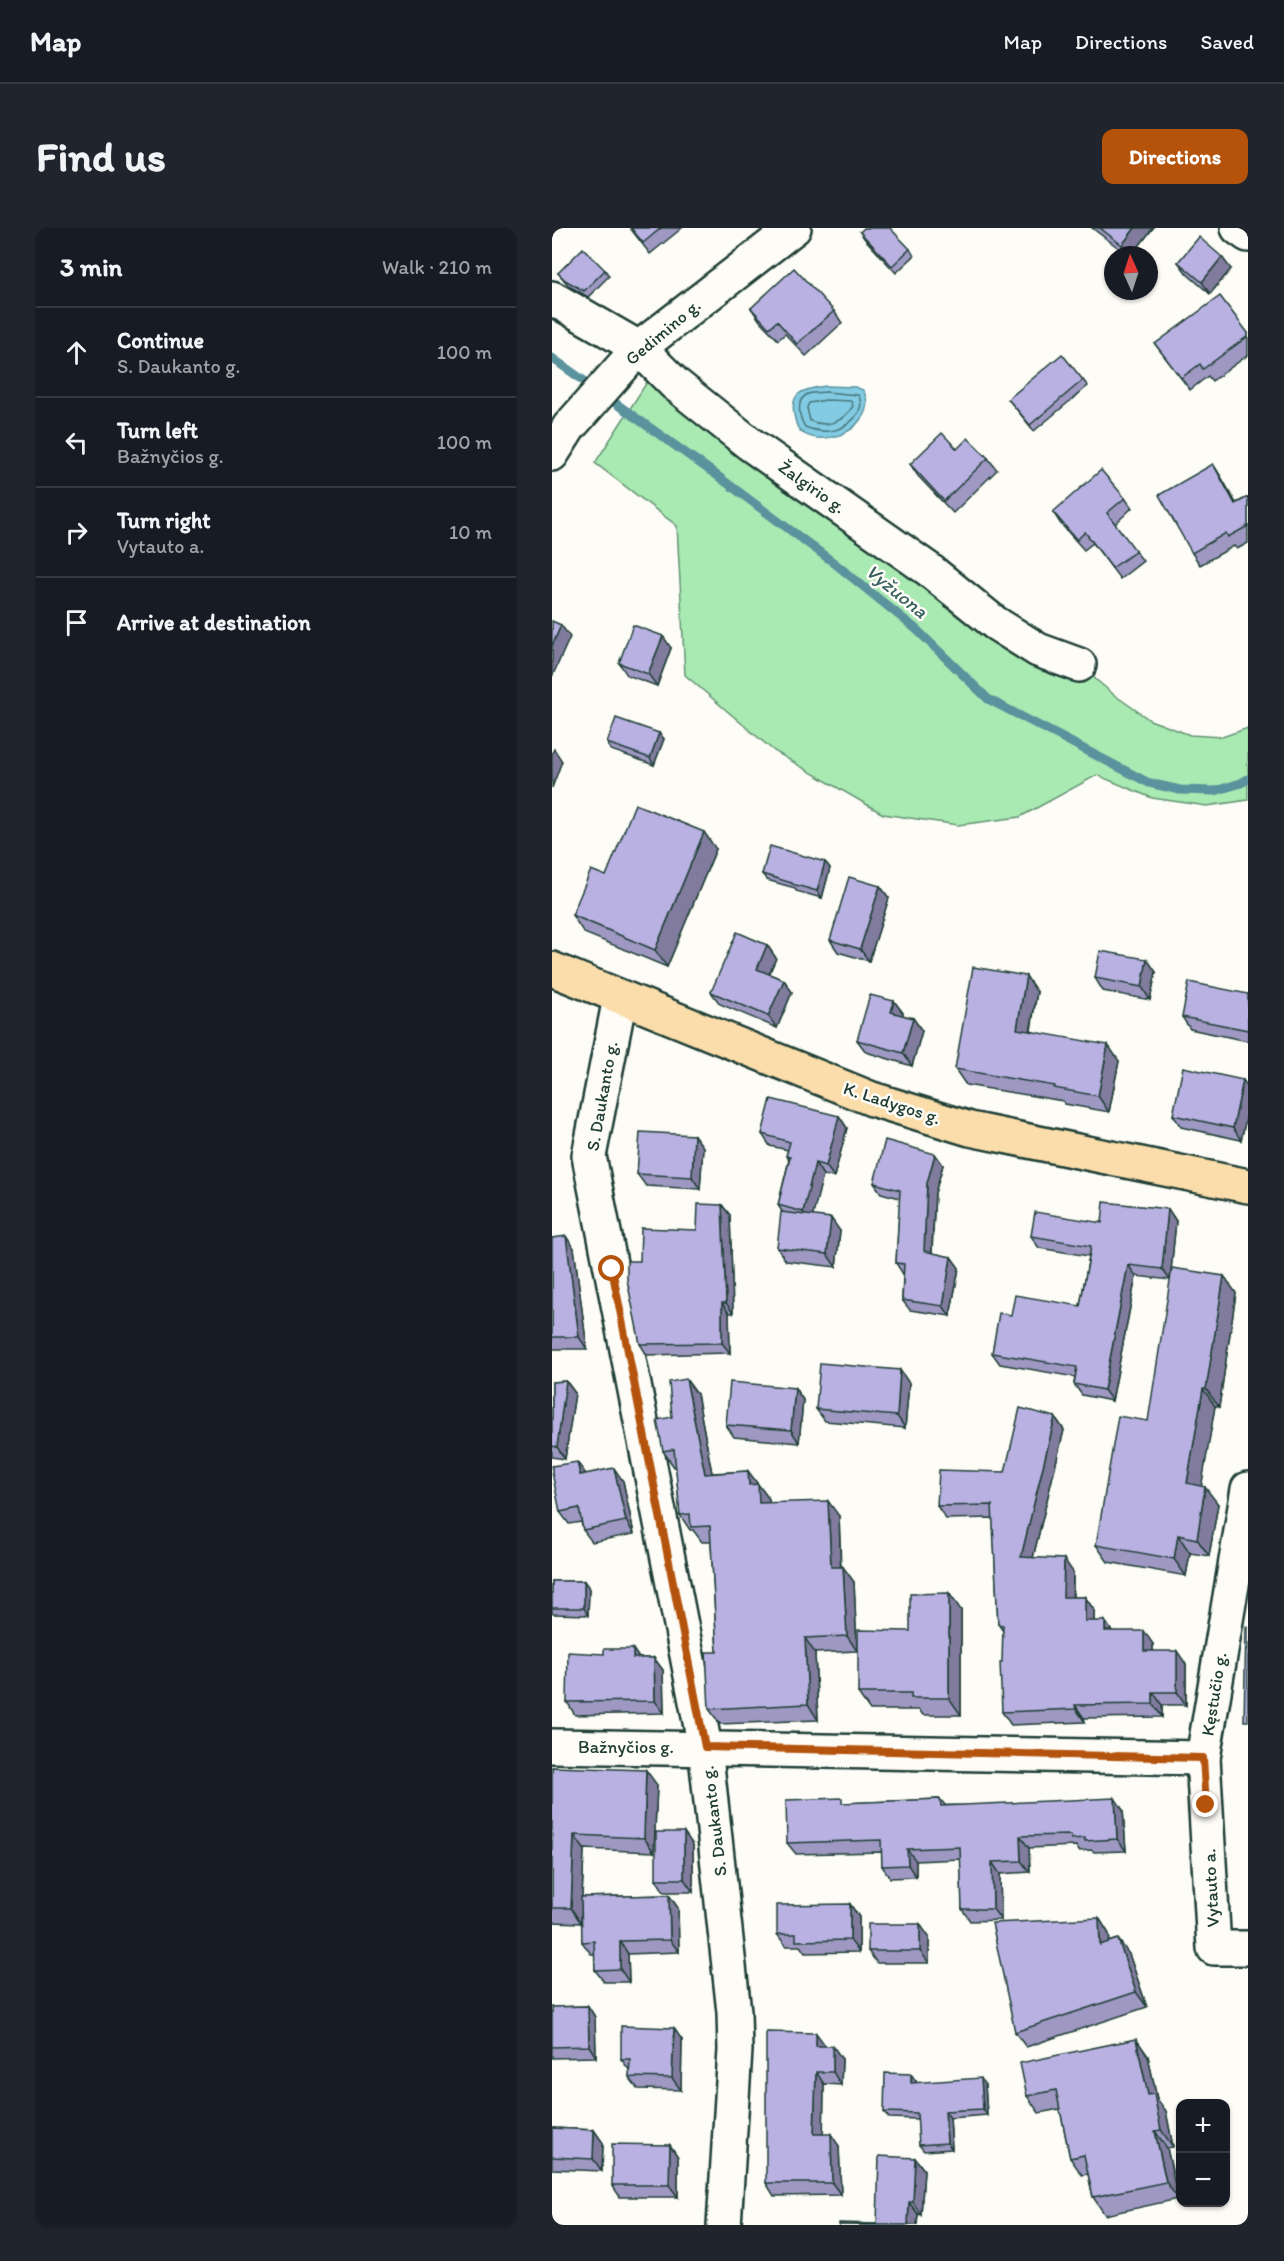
<!DOCTYPE html>
<html lang="en">
<head>
<meta charset="utf-8">
<style>
  body { margin:0; font-family:Itim,sans-serif; background:#20242c; color:#f1f3f6 }
  .controls { position:absolute; right:18px; bottom:18px; display:grid; overflow:hidden; border-radius:12px; box-shadow:0 2px 4px #0004 }
  .controls button { width:54px; height:54px; display:grid; place-items:center; padding:0; border:0; border-bottom:2px solid #363941; background:#171b24; color:#f1f3f6; font:30px sans-serif }
  .compass { position:absolute; left:552px; top:18px; width:54px; height:54px; border-radius:50%; background:#171b24; box-shadow:0 2px 4px #0004; rotate:357deg }
  .stop { position:absolute; width:18px; height:18px; margin:-14px; border:4px solid #b45309; border-radius:50%; background:#fff }
  .stop.end { background:#b45309; border-color:#fff; box-shadow:0 2px 6px #0008 }
  .list { margin:0; padding:0; list-style:none }
  h2 { display:flex; justify-content:space-between; align-items:center; height:78px; margin:0; padding:0 24px; font-size:26px }
  h2 small { font-size:20px; font-weight:400; color:#9ea1a6 }
  .list li { display:grid; grid-template-columns:39px 1fr auto; gap:18px; align-items:center; box-sizing:border-box; height:90px; padding:0 24px; border-top:2px solid #363941 }
  .list b { display:block; font-size:22px; white-space:nowrap }
  .list p { margin:0; font-size:20px; white-space:nowrap; color:#9ea1a6 }
  .list em { font-size:20px; font-style:normal; color:#9ea1a6 }
  .icon { flex:none; width:33px; height:33px; fill:none; stroke:currentColor; stroke-width:2; stroke-linecap:round; stroke-linejoin:round }
  .map { position:relative; flex:none; width:696px; height:1997px; overflow:hidden; border-radius:12px }
  header { display:flex; align-items:center; gap:36px; box-sizing:border-box; height:84px; padding:0 30px; background:#171b24; border-bottom:2px solid #363941 }
  header strong { font-size:28px }
  nav { display:flex; gap:33px; margin-inline-start:auto; font-size:21px }
  .intro { display:flex; align-items:center; justify-content:space-between; box-sizing:border-box; height:144px; padding:0 36px }
  h1 { margin:0; font-size:42px }
  .button { padding:15px 27px; border-radius:12px; background:#b45309; color:#fff; font-size:21px; font-weight:700 }
  main { display:flex; gap:36px; padding:0 36px }
  aside { flex:1; background:#171b24; border-radius:12px; box-shadow:0 2px 4px #0004 }
  .map>svg:first-child { display:block }
  .green { fill:#a9e9b2; stroke:#649373; stroke-width:1.5 }
  .water { fill:#82cbe3; stroke:#5a929d; stroke-width:1.5 }
  .lines { fill:none; stroke-linecap:round; stroke-linejoin:round }
  .shore { stroke:#47767a; stroke-width:1.5 }
  .stream { stroke:#5a929d; stroke-width:9 }
  .minor-casing { stroke:#1f3d34; stroke-width:38 }
  .major-casing { stroke:#1f3d34; stroke-width:38 }
  .minor { stroke:#fdfcf7; stroke-width:33 }
  .major { stroke:#fbddab; stroke-width:33 }
  .wall { fill:#9e98c2; stroke:#1f3d34; stroke-width:1.5 }
  .shaded-wall { fill:#817c9e; stroke:#1f3d34; stroke-width:1.5 }
  .building { fill:#b8b1e2; stroke:#1f3d34; stroke-width:1.5 }
  .route { stroke:#b45309; stroke-width:8 }
  .labels { text-anchor:middle; stroke-width:5; stroke-linejoin:round; paint-order:stroke }
  .street-label { font-size:18px; fill:#1f3d34; stroke:#fdfcf7 }
  .water-label { font-size:20px; font-style:italic; fill:#386060; stroke:#fdfcf7 }
</style>
</head>
<body>
<header>
<strong>Map</strong>
<nav><a>Map</a><a>Directions</a><a>Saved</a></nav>
</header>
<div class="intro"><h1>Find us</h1><a class="button">Directions</a></div>
<main>
<aside>
<h2>3 min<small>Walk · 210 m</small></h2>
<ul class="list">
<li><svg class="icon" aria-label="ahead" viewBox="0 0 24 24"><path d="M12 20V5M6 11l6-6 6 6"/></svg><div><b>Continue</b><p>S. Daukanto g.</p></div><em>100 m</em></li>
<li><svg class="icon" aria-label="left" viewBox="0 0 24 24"><path d="M17 20v-9H6M10 6l-5 5 5 5"/></svg><div><b>Turn left</b><p>Bažnyčios g.</p></div><em>100 m</em></li>
<li><svg class="icon" aria-label="right" viewBox="0 0 24 24"><path d="M7 20v-9h11M14 6l5 5-5 5"/></svg><div><b>Turn right</b><p>Vytauto a.</p></div><em>10 m</em></li>
<li><svg class="icon" aria-label="arrive" viewBox="0 0 24 24"><path d="M6 21V4h12l-3 4 3 4H6"/></svg><div><b>Arrive at destination</b></div></li>
</ul>
</aside>
<div class="map">
<svg width="696" height="1997" viewBox="0 0 696 1997">
  <rect width="100%" height="100%" fill="#fdfcf7"/>
  <filter id="ink" filterUnits="userSpaceOnUse"><feTurbulence type="fractalNoise" baseFrequency=".0167" numOctaves="2"/><feDisplacementMap in="SourceGraphic" scale="12" xChannelSelector="R" yChannelSelector="G"/><feConvolveMatrix kernelMatrix="1 2 1 2 8 2 1 2 1" color-interpolation-filters="sRGB"/></filter>
  <g filter="url(#ink)">
    <polygon class="green" points="95,154 376,341 527,437 561,466 598,492 638,507 670,509 696,500 696,572 655,578 600,570 545,547 468,589 406,597 331,586 222,523 133,447 125,298 43,235"/>
    <path class="water" d="M274 158 303 159 311 162C317 173 316 182 308 192 297 209 266 216 249 204 245 200 244 196 243 191 236 164 251 161 274 158Z"/>
    <g class="lines">
      <g class="shore">
        <path d="M274 164 306 167C310 173 310 178 306 185 294 204 273 207 253 199 248 191 243 174 254 167 259 164 268 165 274 164Z"/>
        <path d="M274 172 299 173 301 178C291 194 276 200 258 193L255 180 257 175Z"/>
      </g>
      <polyline class="stream" points="0,130 163,246 281,334 364,401 436,471 597,555 628,562 663,563 689,555 696,551"/>
      <g class="minor-casing">
        <g id="minor">
          <polyline points="686,0 696,7"/>
          <polyline points="0,70 87,120 123,156 198,216 376,341 443,395 486,422 527,437"/>
          <polyline points="0,226 17,199 87,120 242,0"/>
          <polyline points="68,770 37,928 153,1519 182,1784 183,1822 172,1997"/>
          <polyline points="696,1261 651,1530 662,1720 696,1720"/>
          <polyline points="0,1518 651,1530"/>
        </g>
      </g>
      <g class="major-casing">
        <polyline id="major" points="0,741 320,871 418,901 696,958"/>
      </g>
      <use href="#minor" class="minor"/>
      <use href="#major" class="major"/>
    </g>
    <g class="wall">
      <polygon points="78,0 130,0 98,26"/>
      <polygon points="540,0 601,0 580,27 576,27"/>
      <polygon points="308,4 358,21 362,28 344,45 312,10"/>
      <polygon points="626,34 679,41 658,66 635,46"/>
      <polygon points="53,42 57,48 36,69 17,58 6,45"/>
      <polygon points="199,80 282,83 290,95 254,128 233,106 226,112 208,93"/>
      <polygon points="696,105 696,127 660,153 656,148 638,162 603,116"/>
      <polygon points="531,152 536,158 482,203 456,171"/>
      <polygon points="405,221 436,230 445,242 401,285 366,248 358,236"/>
      <polygon points="661,236 669,249 684,275 696,269 696,315 685,321 682,318 648,337 640,325"/>
      <polygon points="573,270 580,280 563,296 591,333 568,351 541,315 532,322 508,295 501,284"/>
      <polygon points="119,420 105,458 75,447 67,435"/>
      <polygon points="107,505 112,511 102,537 59,522 55,515"/>
      <polygon points="164,621 115,739 32,705 20,687 54,648"/>
      <polygon points="273,634 278,640 270,670 244,663 243,660 215,652 210,646"/>
      <polygon points="328,658 337,670 317,733 286,724 278,712"/>
      <polygon points="215,717 224,730 217,746 232,752 240,764 225,800 168,776 159,764"/>
      <polygon points="604,744 598,772 551,763 543,750"/>
      <polygon points="485,764 479,803 567,833 557,884 513,876 511,873 414,857 403,841"/>
      <polygon points="696,766 696,813 638,801 630,789"/>
      <polygon points="342,773 351,785 350,787 361,790 370,803 360,838 314,824 305,812"/>
      <polygon points="696,859 696,882 689,912 629,899 621,887"/>
      <polygon points="287,888 295,900 282,949 271,947 260,988 288,1003 284,1039 234,1033 225,1020 231,985 226,977 237,932 234,928 236,922 218,918 210,906"/>
      <polygon points="142,907 151,919 148,961 94,958 85,946"/>
      <polygon points="383,926 391,937 383,965 380,1025 399,1029 407,1040 398,1088 358,1082 350,1072 351,1046 344,1035 348,970 329,965 322,955"/>
      <polygon points="170,977 178,987 181,1085 177,1085 178,1125 95,1127 88,1116 88,1033 145,1002"/>
      <polygon points="616,981 624,993 618,1052 584,1048 560,1173 530,1167 522,1156 523,1149 448,1136 440,1125 459,1087 528,1078 537,1028 487,1020 479,1008"/>
      <polygon points="0,1010 22,1020 35,1121 0,1121"/>
      <polygon points="684,1065 667,1179 663,1178 649,1258 666,1276 657,1328 638,1325 634,1348 556,1334 544,1317 596,1193"/>
      <polygon points="14,1153 23,1165 13,1231 0,1229 0,1154"/>
      <polygon points="357,1155 353,1200 273,1193 264,1181"/>
      <polygon points="243,1160 251,1172 247,1215 182,1209 174,1197"/>
      <polygon points="145,1166 160,1245 196,1243 217,1271 217,1275 287,1288 289,1339 291,1339 302,1354 305,1423 263,1425 266,1492 168,1496 157,1481 165,1424 159,1314 150,1314 141,1302 138,1302 128,1287 124,1238 122,1239 111,1223 120,1189"/>
      <polygon points="503,1189 512,1202 481,1330 521,1344 521,1369 533,1369 542,1382 542,1393 560,1403 601,1416 601,1423 634,1436 634,1477 610,1477 610,1489 532,1490 533,1494 459,1497 450,1484 451,1403 446,1396 441,1290 394,1291 385,1278 453,1244"/>
      <polygon points="34,1246 71,1253 82,1306 40,1314 31,1302 29,1294 17,1296 8,1284"/>
      <polygon points="0,1353 32,1353 37,1360 36,1387 1,1386 0,1384"/>
      <polygon points="409,1382 409,1487 371,1487 367,1482 318,1482 306,1465 358,1403"/>
      <polygon points="87,1430 102,1430 111,1442 112,1485 23,1487 15,1474"/>
      <polygon points="0,1539 105,1557 102,1624 32,1621 30,1669 117,1667 126,1680 127,1724 76,1726 77,1754 52,1754 43,1742 43,1726 39,1726 30,1714 30,1681 29,1695 0,1694"/>
      <polygon points="388,1571 393,1577 571,1582 574,1623 542,1624 540,1622 527,1623 524,1618 477,1620 478,1644 448,1646 449,1692 418,1693 410,1681 409,1631 364,1633 364,1649 338,1650 330,1638 330,1624 244,1626 235,1615 294,1575"/>
      <polygon points="141,1617 141,1664 112,1664 104,1651"/>
      <polygon points="298,1676 307,1689 307,1724 253,1725 248,1718 234,1718 225,1706"/>
      <polygon points="547,1690 557,1706 558,1714 577,1726 595,1779 474,1819 463,1804"/>
      <polygon points="377,1709 377,1735 325,1735 316,1723"/>
      <polygon points="36,1778 43,1789 44,1829 0,1830 0,1779"/>
      <polygon points="584,1811 596,1828 605,1871 614,1883 621,1919 615,1920 626,1971 553,1987 541,1969 536,1946 530,1947 518,1930 508,1881 487,1885 475,1868"/>
      <polygon points="130,1812 129,1862 86,1861 77,1849 78,1843 69,1831"/>
      <polygon points="273,1817 273,1818 290,1831 289,1857 272,1856 271,1906 287,1918 289,1967 222,1968 214,1955"/>
      <polygon points="364,1853 364,1855 433,1857 435,1887 398,1890 400,1921 372,1923 367,1917 366,1891 337,1890 332,1884"/>
      <polygon points="0,1900 42,1902 51,1915 50,1943 0,1941"/>
      <polygon points="118,1917 126,1929 126,1969 68,1969 60,1957"/>
      <polygon points="363,1930 372,1942 369,1987 366,1986 365,1997 287,1997 325,1996"/>
    </g>
    <g class="shaded-wall">
      <polygon points="583,0 601,0 580,27 577,27 570,17"/>
      <polygon points="670,29 679,41 658,66 650,54"/>
      <polygon points="661,236 669,249 691,288 683,276"/>
      <polygon points="9,397 18,409 0,449 0,418"/>
      <polygon points="111,408 119,420 105,458 96,446"/>
      <polygon points="107,505 112,511 102,537 98,530"/>
      <polygon points="2,521 10,533 0,560 0,525"/>
      <polygon points="152,604 164,621 115,739 103,722"/>
      <polygon points="273,634 278,640 270,670 265,663"/>
      <polygon points="328,658 337,670 317,733 308,721"/>
      <polygon points="215,717 224,730 214,753 205,741"/>
      <polygon points="595,731 604,744 598,772 590,759"/>
      <polygon points="474,748 485,764 476,816 465,801"/>
      <polygon points="232,752 240,764 225,800 216,788"/>
      <polygon points="342,773 351,785 347,796 339,784"/>
      <polygon points="361,790 370,803 360,838 351,825"/>
      <polygon points="556,817 567,833 557,884 546,868"/>
      <polygon points="691,852 696,859 696,882 689,912 681,900"/>
      <polygon points="287,888 295,900 282,949 274,938"/>
      <polygon points="142,907 151,919 148,961 140,949"/>
      <polygon points="383,926 391,937 383,965 379,1034 372,1023 375,955"/>
      <polygon points="263,935 271,947 259,995 251,984"/>
      <polygon points="170,977 178,987 181,1085 174,1075"/>
      <polygon points="616,981 624,993 618,1052 610,1041"/>
      <polygon points="279,990 288,1003 284,1039 275,1026"/>
      <polygon points="14,1008 22,1020 35,1121 27,1109"/>
      <polygon points="399,1029 407,1040 398,1088 391,1078"/>
      <polygon points="576,1037 584,1048 560,1173 552,1162"/>
      <polygon points="672,1048 684,1065 667,1179 654,1161"/>
      <polygon points="170,1075 177,1085 178,1125 170,1115"/>
      <polygon points="348,1142 357,1155 353,1200 345,1188"/>
      <polygon points="134,1151 145,1166 163,1261 153,1246"/>
      <polygon points="14,1153 23,1165 13,1231 5,1219"/>
      <polygon points="243,1160 251,1172 247,1215 239,1202"/>
      <polygon points="651,1161 663,1178 647,1273 635,1255"/>
      <polygon points="503,1189 512,1202 478,1342 469,1329"/>
      <polygon points="25,1234 34,1246 28,1247"/>
      <polygon points="62,1240 71,1253 82,1306 74,1293"/>
      <polygon points="196,1243 217,1271 218,1291 207,1275 197,1257"/>
      <polygon points="653,1259 666,1276 657,1328 645,1311"/>
      <polygon points="276,1273 287,1288 289,1354 279,1339"/>
      <polygon points="626,1307 638,1325 634,1348 622,1331"/>
      <polygon points="512,1331 521,1344 520,1382 511,1369"/>
      <polygon points="291,1339 302,1354 305,1423 295,1408"/>
      <polygon points="32,1353 37,1360 36,1387 32,1380"/>
      <polygon points="397,1365 409,1382 409,1487 397,1470"/>
      <polygon points="533,1369 542,1382 542,1406 533,1393"/>
      <polygon points="553,1393 562,1406 553,1403"/>
      <polygon points="592,1403 601,1416 601,1436 592,1423"/>
      <polygon points="253,1410 263,1425 266,1492 256,1476"/>
      <polygon points="81,1421 89,1433 81,1430"/>
      <polygon points="625,1423 634,1436 634,1477 625,1464"/>
      <polygon points="102,1430 111,1442 112,1485 103,1473"/>
      <polygon points="601,1464 610,1477 610,1489 601,1476"/>
      <polygon points="523,1477 532,1490 533,1494 524,1481"/>
      <polygon points="94,1542 105,1557 102,1624 92,1610"/>
      <polygon points="563,1570 571,1582 574,1623 565,1611"/>
      <polygon points="132,1604 141,1617 141,1664 132,1651"/>
      <polygon points="22,1607 32,1621 29,1695 19,1680"/>
      <polygon points="468,1608 477,1620 478,1644 469,1633"/>
      <polygon points="355,1621 364,1633 364,1649 356,1637"/>
      <polygon points="440,1634 448,1646 449,1692 441,1681"/>
      <polygon points="117,1667 126,1680 127,1724 118,1712"/>
      <polygon points="298,1676 307,1689 307,1724 298,1712"/>
      <polygon points="547,1690 557,1706 559,1732 548,1717"/>
      <polygon points="368,1696 377,1709 377,1735 368,1723"/>
      <polygon points="566,1711 577,1726 595,1779 584,1764"/>
      <polygon points="68,1713 76,1726 77,1754 68,1741"/>
      <polygon points="36,1778 43,1789 44,1829 37,1818"/>
      <polygon points="122,1800 130,1812 129,1862 120,1850"/>
      <polygon points="264,1805 273,1817 273,1830 264,1818"/>
      <polygon points="584,1811 596,1828 605,1871 614,1883 621,1919 609,1902 596,1867"/>
      <polygon points="281,1818 290,1831 289,1857 281,1844"/>
      <polygon points="264,1844 272,1856 271,1919 262,1906"/>
      <polygon points="359,1846 364,1853 364,1861 359,1855"/>
      <polygon points="429,1850 433,1857 435,1887 431,1881"/>
      <polygon points="393,1883 398,1890 400,1921 395,1915"/>
      <polygon points="42,1902 51,1915 50,1943 41,1931"/>
      <polygon points="603,1903 615,1920 626,1971 614,1954"/>
      <polygon points="279,1906 287,1918 289,1967 280,1955"/>
      <polygon points="118,1917 126,1929 126,1969 117,1957"/>
      <polygon points="363,1930 372,1942 369,1987 361,1974"/>
      <polygon points="357,1974 366,1986 365,1997 356,1997"/>
    </g>
    <g class="building">
      <polygon points="79,0 109,0 91,15"/>
      <polygon points="312,0 338,0 358,21 340,38 308,4"/>
      <polygon points="548,0 583,0 570,17"/>
      <polygon points="647,9 670,29 650,54 626,34"/>
      <polygon points="31,20 53,42 32,63 13,52 6,45"/>
      <polygon points="242,40 282,83 245,116 225,93 217,100 199,80"/>
      <polygon points="668,68 696,105 696,108 651,141 648,136 629,150 603,116"/>
      <polygon points="510,126 531,152 478,197 456,171"/>
      <polygon points="390,205 405,221 416,210 436,230 392,273 358,236"/>
      <polygon points="661,236 683,276 696,269 696,298 676,309 674,305 640,325 607,267"/>
      <polygon points="549,242 573,270 555,285 584,323 560,340 533,304 525,312 501,284"/>
      <polygon points="0,393 9,397 0,418"/>
      <polygon points="81,397 111,408 96,446 67,435"/>
      <polygon points="64,490 107,505 98,530 55,515"/>
      <polygon points="83,576 152,604 103,722 20,687 39,642 54,648"/>
      <polygon points="218,618 273,634 265,663 240,656 240,655 210,646"/>
      <polygon points="297,649 328,658 308,721 278,712"/>
      <polygon points="185,704 215,717 205,741 232,752 216,788 159,764"/>
      <polygon points="548,723 595,731 590,759 543,750"/>
      <polygon points="421,739 474,748 465,801 556,817 546,868 502,860 503,858 403,841"/>
      <polygon points="637,754 696,766 696,802 630,789"/>
      <polygon points="318,767 342,773 339,784 361,790 351,825 305,812"/>
      <polygon points="631,839 691,852 681,900 621,887"/>
      <polygon points="219,871 287,888 274,938 263,935 251,984 226,977 238,929 234,928 238,914 210,906"/>
      <polygon points="88,904 142,907 140,949 85,946"/>
      <polygon points="333,912 383,926 375,955 372,1023 399,1029 391,1078 350,1072 352,1036 344,1035 348,962 322,955"/>
      <polygon points="552,974 616,981 610,1041 576,1037 552,1162 522,1156 525,1139 440,1125 447,1085 459,1087 463,1067 528,1078 539,1018 479,1008 483,984 550,995"/>
      <polygon points="146,976 170,977 174,1075 170,1075 170,1115 88,1116 75,1052 75,1033 88,1033 89,1000 145,1002"/>
      <polygon points="229,984 279,990 275,1026 225,1020"/>
      <polygon points="14,1008 27,1109 0,1109 0,1010"/>
      <polygon points="620,1040 672,1048 654,1161 651,1161 635,1255 653,1259 645,1311 626,1307 622,1331 544,1317 566,1188 596,1193"/>
      <polygon points="268,1135 348,1142 345,1188 264,1181"/>
      <polygon points="134,1151 153,1246 196,1243 197,1257 206,1256 207,1275 276,1273 279,1339 291,1339 295,1408 253,1410 256,1476 157,1481 154,1424 165,1424 158,1298 139,1299 138,1286 128,1287 122,1221 111,1223 105,1192 120,1189 117,1154"/>
      <polygon points="14,1153 5,1219 0,1218 0,1154"/>
      <polygon points="178,1154 243,1160 239,1202 174,1197"/>
      <polygon points="468,1180 503,1189 469,1329 512,1331 511,1369 533,1369 533,1393 553,1393 553,1403 592,1403 592,1423 625,1423 625,1464 601,1464 601,1476 523,1477 524,1481 450,1484 448,1434 450,1434 451,1397 446,1396 440,1277 385,1278 387,1242 453,1244"/>
      <polygon points="25,1234 28,1247 62,1240 74,1293 31,1302 27,1280 8,1284 0,1244 0,1238"/>
      <rect x="0" y="1353" width="32" height="27"/>
      <polygon points="397,1365 397,1470 359,1470 359,1465 306,1465 306,1402 358,1403 358,1366"/>
      <polygon points="694,1399 696,1399 696,1493 692,1493"/>
      <polygon points="52,1421 81,1421 81,1430 102,1430 103,1473 15,1474 16,1424 52,1426"/>
      <polygon points="0,1539 94,1542 92,1610 22,1607 19,1680 0,1680"/>
      <polygon points="290,1570 290,1575 388,1571 389,1578 563,1570 565,1611 533,1613 533,1610 519,1611 519,1607 468,1608 469,1633 440,1634 441,1681 410,1681 408,1619 355,1621 356,1637 330,1638 329,1612 235,1615 234,1572"/>
      <rect x="104" y="1604" width="28" height="47"/>
      <polygon points="117,1667 118,1712 68,1713 68,1741 43,1742 42,1713 30,1714 29,1669"/>
      <polygon points="298,1676 298,1712 244,1713 244,1706 225,1706 225,1677"/>
      <polygon points="547,1690 548,1717 566,1711 584,1764 463,1804 440,1695"/>
      <rect x="316" y="1696" width="52" height="27"/>
      <polygon points="36,1778 37,1818 0,1819 0,1779"/>
      <polygon points="69,1798 122,1800 120,1850 77,1849 78,1831 69,1831"/>
      <polygon points="214,1804 264,1805 264,1818 281,1818 281,1844 264,1844 262,1906 279,1906 280,1955 214,1955"/>
      <polygon points="584,1811 596,1867 602,1866 609,1902 603,1903 614,1954 541,1969 532,1927 518,1930 504,1862 475,1868 468,1835"/>
      <polygon points="333,1845 359,1846 359,1855 429,1850 431,1881 393,1883 395,1915 367,1917 365,1885 332,1884"/>
      <polygon points="0,1900 42,1902 41,1931 0,1929"/>
      <polygon points="60,1916 118,1917 117,1957 60,1957"/>
      <polygon points="327,1928 363,1930 361,1974 357,1974 356,1997 287,1997 287,1995 325,1996"/>
    </g>
  </g>
  <g class="lines" filter="url(#ink)">
    <polyline class="route" points="60,1041 153,1519 651,1530 654,1577"/>
  </g>
  <g class="labels">
    <g class="street-label">
      <text transform="translate(111 104) rotate(-40)" y="6">Gedimino g.</text>
      <text transform="translate(260 259) rotate(35)" y="6">Žalgirio g.</text>
      <text transform="translate(50 868) rotate(-80)" y="6">S. Daukanto g.</text>
      <text transform="translate(340 875) rotate(18)" y="6">K. Ladygos g.</text>
      <text transform="translate(662 1466) rotate(-81)" y="6">Kęstučio g.</text>
      <text x="74" y="1525">Bažnyčios g.</text>
      <text transform="translate(162 1593) rotate(-97)" y="6">S. Daukanto g.</text>
      <text transform="translate(659 1660) rotate(-93)" y="6">Vytauto a.</text>
    </g>
    <g class="water-label">
      <text transform="translate(345 363) rotate(39)" y="7">Vyžuona</text>
    </g>
  </g>
</svg>
<div class="controls">
<button>+</button>
<button>−</button>
</div>
<svg class="compass" viewBox="-18 -18 36 36"><path d="M0-13l5 13h-10z" fill="#e53935"/><path d="M0 13l5-13h-10z" fill="#9ea1a6"/></svg>
<div class="stop" style="left:60px;top:1041px"></div>
<div class="stop end" style="left:654px;top:1577px"></div>
</div>
</main>
</body>
</html>
